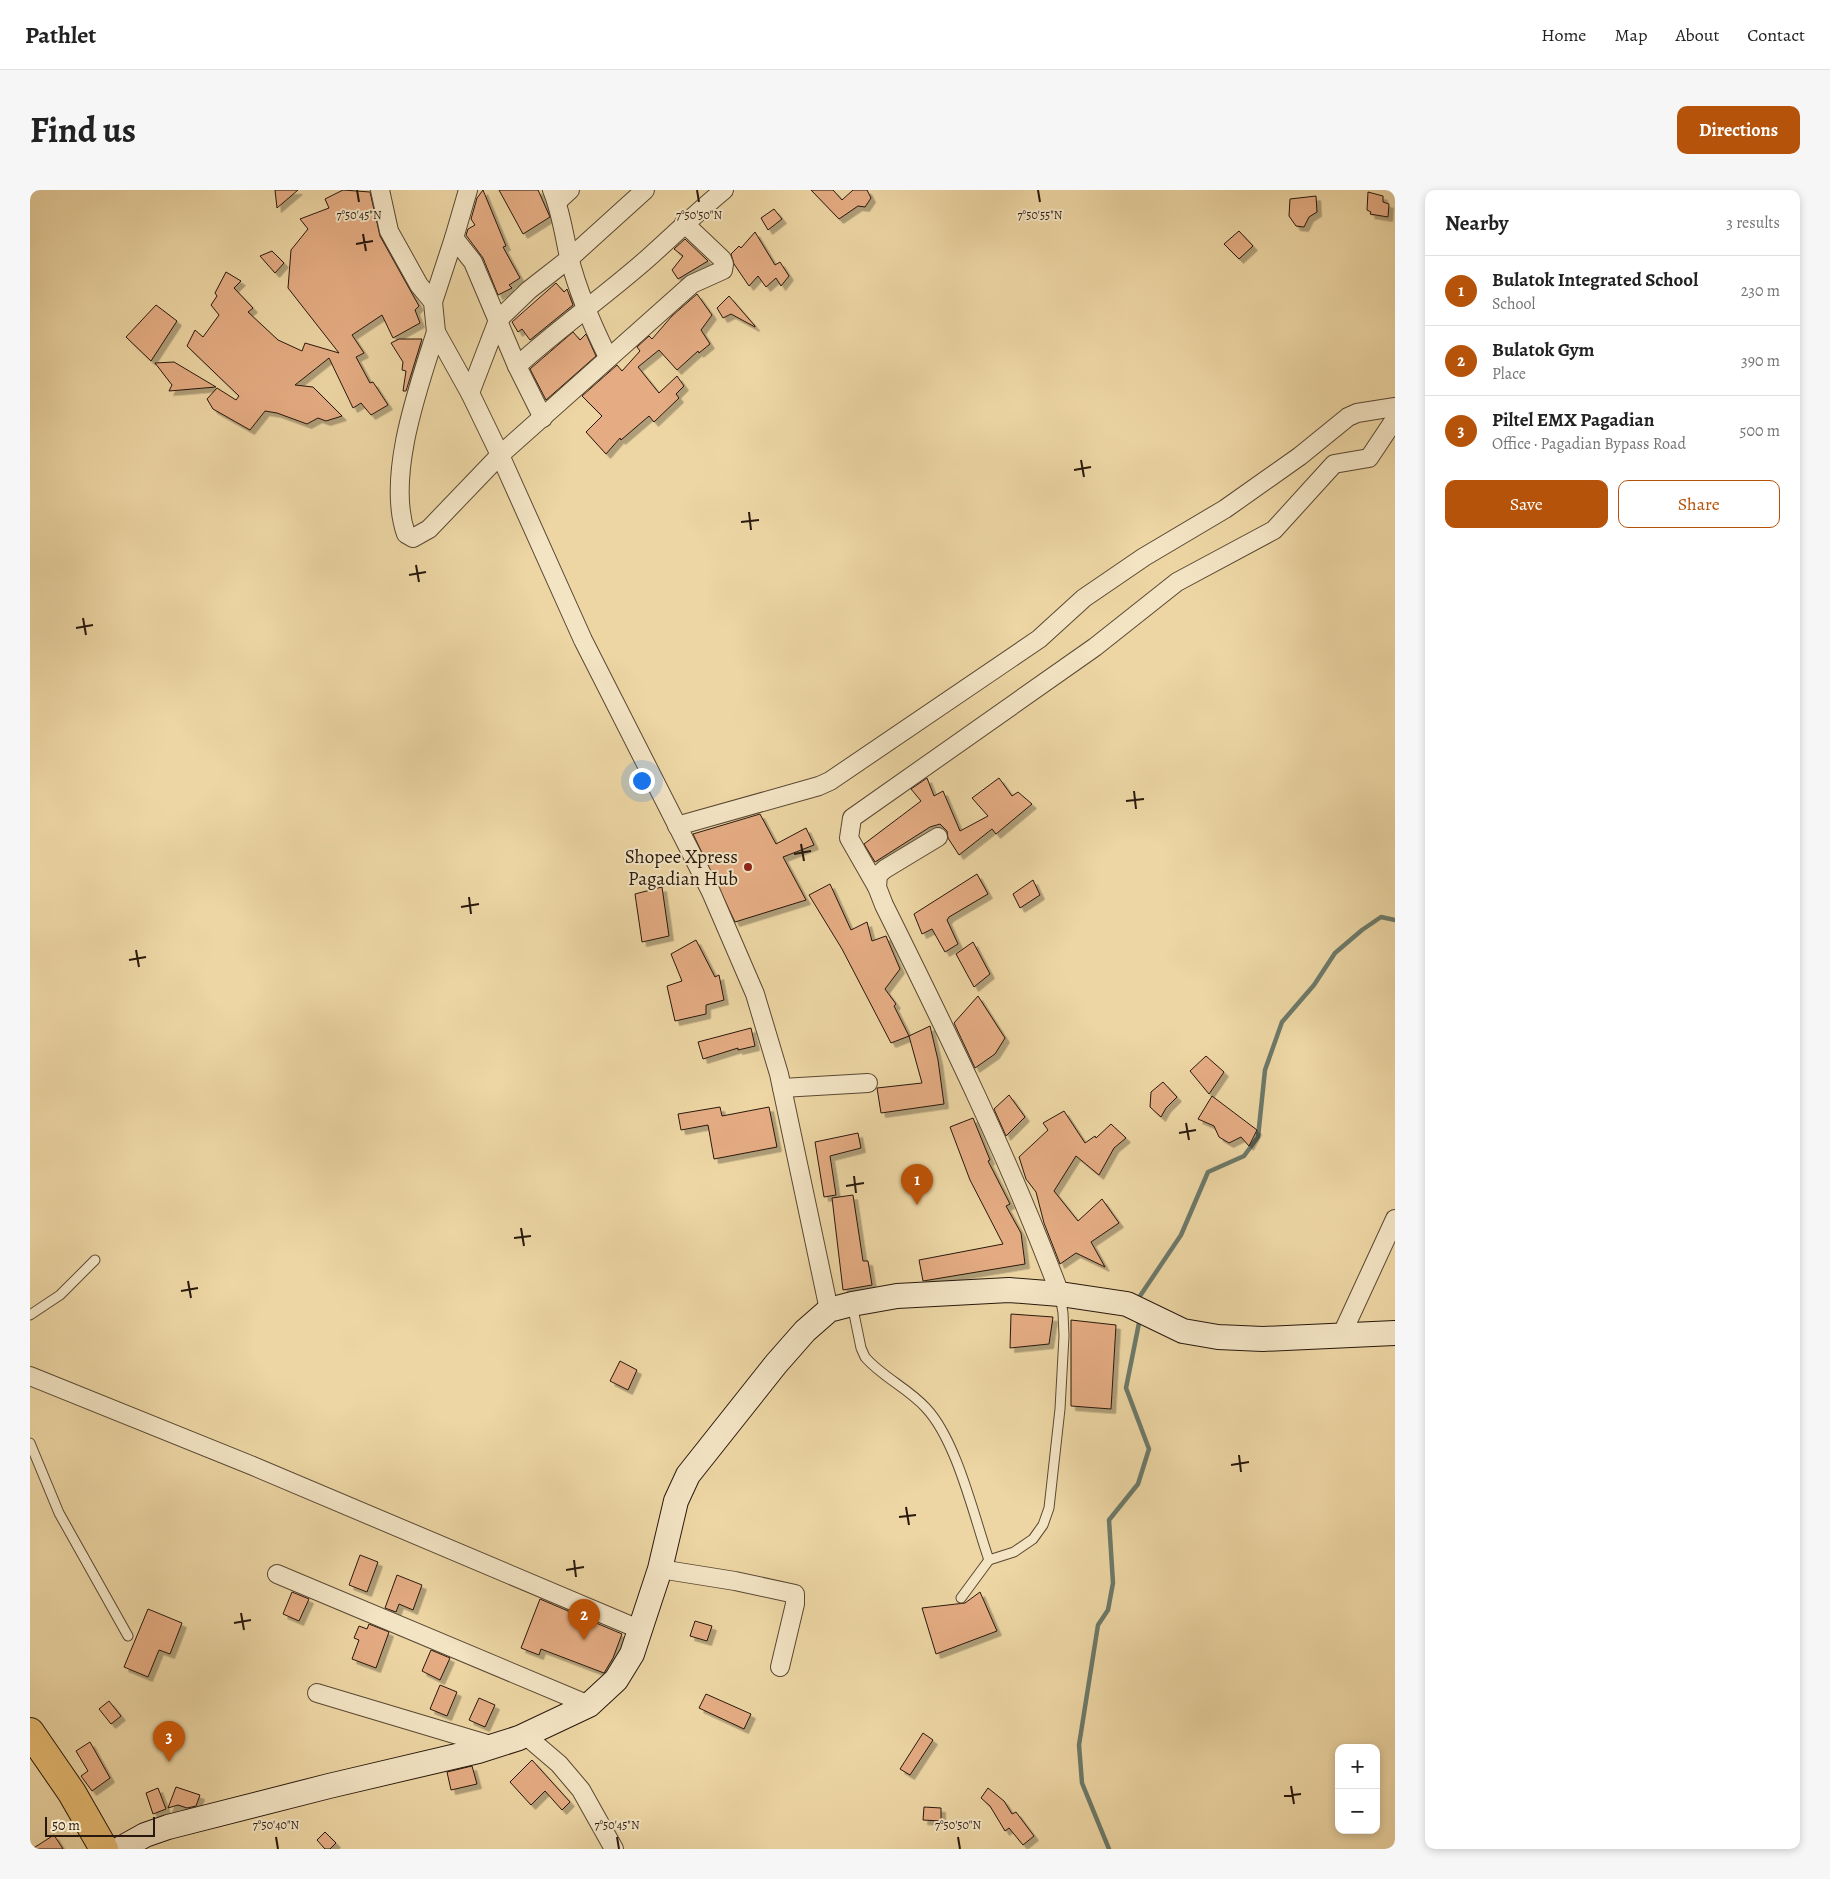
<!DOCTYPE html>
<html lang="en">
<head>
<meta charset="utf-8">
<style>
  body { margin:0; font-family:Alegreya,serif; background:#f6f6f6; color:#222 }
  .controls { position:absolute; right:15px; bottom:15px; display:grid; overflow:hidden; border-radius:10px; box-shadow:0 2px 8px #0003 }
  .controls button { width:45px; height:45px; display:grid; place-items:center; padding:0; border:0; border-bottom:1px solid #e0e0e0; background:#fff; color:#222; font:25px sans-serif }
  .scale { position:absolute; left:15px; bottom:12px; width:110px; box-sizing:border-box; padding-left:5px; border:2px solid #28180d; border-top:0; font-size:14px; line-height:18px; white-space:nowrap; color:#28180d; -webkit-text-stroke:4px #f3e4c4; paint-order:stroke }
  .you { position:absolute; left:611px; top:590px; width:18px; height:18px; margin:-12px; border:4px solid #fff; border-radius:50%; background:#1a73e8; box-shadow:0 0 0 8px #1a73e833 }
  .badge { display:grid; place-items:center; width:32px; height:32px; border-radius:50%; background:#b45309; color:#fff; font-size:16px; font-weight:700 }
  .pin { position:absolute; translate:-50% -41px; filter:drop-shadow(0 1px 2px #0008) }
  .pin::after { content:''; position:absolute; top:26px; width:18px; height:15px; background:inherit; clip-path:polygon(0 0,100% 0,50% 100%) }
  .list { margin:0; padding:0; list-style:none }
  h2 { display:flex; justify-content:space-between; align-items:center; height:65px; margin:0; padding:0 20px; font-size:21px }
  h2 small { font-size:16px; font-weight:400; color:#767676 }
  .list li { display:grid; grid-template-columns:32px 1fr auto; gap:15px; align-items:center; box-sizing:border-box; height:70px; padding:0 20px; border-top:1px solid #e0e0e0 }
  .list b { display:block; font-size:19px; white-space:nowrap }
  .list p { margin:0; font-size:16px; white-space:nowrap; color:#767676 }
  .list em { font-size:16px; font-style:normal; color:#767676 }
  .actions { display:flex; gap:10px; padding:15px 20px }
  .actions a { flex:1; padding:11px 0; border:1px solid #b45309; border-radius:10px; text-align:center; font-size:18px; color:#b45309 }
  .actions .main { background:#b45309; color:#fff }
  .map { position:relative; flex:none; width:1365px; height:1659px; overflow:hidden; border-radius:10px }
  header { display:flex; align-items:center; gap:30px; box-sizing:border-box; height:70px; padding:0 25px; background:#fff; border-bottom:1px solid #e0e0e0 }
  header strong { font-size:24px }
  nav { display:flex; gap:28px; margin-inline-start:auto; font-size:18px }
  .intro { display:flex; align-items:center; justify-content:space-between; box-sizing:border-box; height:120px; padding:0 30px }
  h1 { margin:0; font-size:35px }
  .button { padding:12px 22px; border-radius:10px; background:#b45309; color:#fff; font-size:18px; font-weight:700 }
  main { display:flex; gap:30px; padding:0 30px }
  aside { flex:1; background:#fff; border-radius:10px; box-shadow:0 2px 8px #0003 }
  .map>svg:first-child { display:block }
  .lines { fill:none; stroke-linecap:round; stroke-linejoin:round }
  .stream { stroke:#6c7969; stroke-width:4.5 }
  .building { fill:#e5ac83; stroke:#28180d; filter:url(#shadow) }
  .lane-casing { stroke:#594833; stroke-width:11 }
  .street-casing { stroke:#594833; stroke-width:20 }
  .secondary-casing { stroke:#28180d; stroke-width:26 }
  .highway-casing { stroke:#28180d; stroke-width:30 }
  .lane { stroke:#f3e4c4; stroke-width:9 }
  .street { stroke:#f3e4c4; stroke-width:18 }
  .secondary { stroke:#f3e4c4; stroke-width:24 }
  .highway { stroke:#e6bb72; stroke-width:28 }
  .ticks { fill:none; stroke:#28180d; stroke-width:2 }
  .poi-dot { fill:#8f2418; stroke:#f3e4c4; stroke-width:2 }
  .labels { text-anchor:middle; stroke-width:4; stroke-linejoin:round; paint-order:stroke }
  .poi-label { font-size:19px; fill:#28180d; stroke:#f3e4c4; text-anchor:end }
  .ticks-label { font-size:12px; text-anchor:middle; fill:#28180d; stroke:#f3e4c4; stroke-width:4; stroke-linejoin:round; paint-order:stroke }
</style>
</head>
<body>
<header>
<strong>Pathlet</strong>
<nav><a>Home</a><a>Map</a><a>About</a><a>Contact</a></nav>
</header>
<div class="intro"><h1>Find us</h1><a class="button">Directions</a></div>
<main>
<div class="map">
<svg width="1365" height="1659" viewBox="0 0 1365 1659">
  <defs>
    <filter id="shadow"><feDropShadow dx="4.5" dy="4.5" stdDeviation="0" flood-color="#0004"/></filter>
  </defs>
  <rect width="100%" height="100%" fill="#edd6a4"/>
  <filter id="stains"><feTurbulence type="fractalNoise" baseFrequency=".004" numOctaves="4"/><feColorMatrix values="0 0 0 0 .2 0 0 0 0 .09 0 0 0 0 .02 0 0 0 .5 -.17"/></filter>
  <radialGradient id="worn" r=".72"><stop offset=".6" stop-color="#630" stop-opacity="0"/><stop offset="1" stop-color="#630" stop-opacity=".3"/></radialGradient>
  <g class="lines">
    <g class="stream">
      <polyline points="1110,1106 1151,1045 1178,982 1214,966 1228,947 1235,880 1252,832 1284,795 1305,763 1332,740 1351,727 1365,730"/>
      <polyline points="1079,1659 1052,1593 1049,1555 1068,1435 1078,1420 1083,1393 1079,1330 1108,1294 1119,1259 1096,1198 1110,1128"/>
    </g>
  </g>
  <g class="building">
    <polygon points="245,0 268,0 247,18"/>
    <polygon points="313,0 340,2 350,46 389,116 385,120 390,133 363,148 352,125 322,145 334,163 326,167 340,193 343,192 358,215 341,225 331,213 323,218 299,168 265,195 283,197 312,226 296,231 288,228 277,234 247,223 235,221 220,240 183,219 177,209 187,198 206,210 209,206 157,156 165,140 173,147 189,125 181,115 187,106 185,103 196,82 211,91 204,98 223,118 218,122 248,150 272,161 275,153 309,163 258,98 261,60 278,39 270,29 299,18 295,9"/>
    <polygon points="453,0 476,56 473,57 490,88 479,95 482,98 468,105 453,68 436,45 438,39 445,35 441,29 447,8"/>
    <polygon points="469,0 508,0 520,27 493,44"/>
    <polygon points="781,0 803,0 812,10 823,0 837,0 841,8 835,17 828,16 809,29"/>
    <polygon points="1338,2 1353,6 1353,12 1359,14 1358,27 1340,24 1341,22 1337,20"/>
    <polygon points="1286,6 1287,22 1279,27 1274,37 1266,36 1259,26 1260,9"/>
    <polygon points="744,19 752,29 738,40 731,28"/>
    <polygon points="1209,41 1223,56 1209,69 1194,54"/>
    <polygon points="725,42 745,75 750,72 759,86 751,96 746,88 736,97 728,86 719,96 704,74 701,64 709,56 711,58"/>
    <polygon points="655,49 678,71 648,89 642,80 653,66 644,59"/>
    <polygon points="242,61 254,73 245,83 230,66"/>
    <polygon points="526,93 534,102 537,99 543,115 500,150 492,139 488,142 482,132"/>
    <polygon points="667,104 682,125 671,140 680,154 669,163 668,161 647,180 629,160 608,177 629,203 647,186 654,196 646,204 649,208 624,232 619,226 591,250 590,248 576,264 556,242 572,226 552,206 587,175 592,181 610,161 607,157 619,146 622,149 642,126"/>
    <polygon points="699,106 725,136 725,137 701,124 693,128 687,118"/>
    <polygon points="126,115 147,131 121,171 96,147"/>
    <polygon points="543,142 550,150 556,144 566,166 516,210 500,179"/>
    <polygon points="369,149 392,149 376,201 373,201 376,181 372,180 373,172 361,153"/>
    <polygon points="144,172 186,197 139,201 142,195 125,173"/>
    <polygon points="897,588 904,606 913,601 930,641 958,626 942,608 969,588 982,606 988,602 1002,614 966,644 962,639 929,665 918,648 917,641 910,634 900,637 845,672 834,654 891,611 881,599"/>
    <polygon points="730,624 746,654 776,638 784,655 753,667 776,710 705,732 663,644"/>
    <polygon points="947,684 958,704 919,727 917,730 928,754 915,762 902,739 892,744 884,724"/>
    <polygon points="1003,690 1010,705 990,718 983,704"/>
    <polygon points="800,694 821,740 837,732 842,751 856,746 870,779 855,799 866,814 864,816 879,846 861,853 812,759 779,705"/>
    <polygon points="632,697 639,746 612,752 605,704"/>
    <polygon points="666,750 685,787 689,785 694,810 676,815 676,824 645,831 637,796 652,791 641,764"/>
    <polygon points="943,752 960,784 944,797 926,764"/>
    <polygon points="948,806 975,848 965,864 945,878 924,833"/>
    <polygon points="900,836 908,870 914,914 851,923 847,898 892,893 879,846"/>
    <polygon points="721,838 725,856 708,860 708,858 673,869 668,852"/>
    <polygon points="1176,866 1194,882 1179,904 1160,881"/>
    <polygon points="1133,892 1147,907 1136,918 1131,927 1120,917 1121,902"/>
    <polygon points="979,905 995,927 976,946 964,919"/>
    <polygon points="1182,906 1227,940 1219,956 1211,947 1199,953 1189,947 1184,936 1168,929"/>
    <polygon points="690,917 692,926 739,917 747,957 684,969 678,935 651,940 648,924"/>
    <polygon points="1034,921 1055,953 1065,946 1066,948 1081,934 1096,948 1084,958 1069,985 1046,966 1024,1001 1048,1031 1072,1009 1089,1033 1061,1052 1075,1077 1046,1063 1030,1074 1014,1033 1006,1002 996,989 989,967 1018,940 1013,933"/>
    <polygon points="943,928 960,970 958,971 980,1014 976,1016 991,1043 995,1074 893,1091 889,1070 973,1054 940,990 920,937"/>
    <polygon points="828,943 831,958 800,966 806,1005 794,1007 785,952"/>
    <polygon points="823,1005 833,1071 838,1071 842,1095 813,1100 802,1008"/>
    <polygon points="981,1124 1023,1127 1019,1154 980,1158"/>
    <polygon points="1041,1130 1086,1135 1081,1219 1041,1216"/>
    <polygon points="590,1171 607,1180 598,1200 580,1191"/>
    <polygon points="330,1365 348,1372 337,1402 319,1395"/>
    <polygon points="367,1385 392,1395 383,1420 369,1414 366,1422 355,1418"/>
    <polygon points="262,1402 279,1409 269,1431 253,1424"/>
    <polygon points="950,1402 967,1441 906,1464 892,1418 935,1413"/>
    <polygon points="510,1409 592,1444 583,1468 574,1483 511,1459 509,1465 491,1458"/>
    <polygon points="118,1419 152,1433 140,1464 129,1460 118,1487 94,1477"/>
    <polygon points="665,1431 682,1436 677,1451 660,1446"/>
    <polygon points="339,1434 359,1442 346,1478 322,1469 329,1450 324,1448 329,1436 337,1439"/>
    <polygon points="401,1460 420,1468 410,1490 392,1481"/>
    <polygon points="410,1495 427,1502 417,1526 400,1519"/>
    <polygon points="676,1504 721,1524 714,1539 669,1518"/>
    <polygon points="449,1508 465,1515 455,1537 439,1530"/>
    <polygon points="79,1511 91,1526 81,1534 69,1519"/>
    <polygon points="893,1543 903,1550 880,1585 870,1579"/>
    <polygon points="60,1552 80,1588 62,1601 51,1586 58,1581 46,1561"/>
    <polygon points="502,1570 540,1612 532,1620 515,1601 501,1615 480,1592"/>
    <polygon points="442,1576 447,1594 421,1600 417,1582"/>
    <polygon points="146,1597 170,1605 166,1616 157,1618 148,1615 138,1618"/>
    <polygon points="128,1598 136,1619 123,1624 116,1603"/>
    <polygon points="958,1598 974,1611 982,1624 986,1622 1004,1646 993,1655 979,1638 975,1641 960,1616 951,1608"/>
    <polygon points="894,1617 911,1618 911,1631 893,1630"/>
    <polygon points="295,1642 306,1653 300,1659 295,1659 287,1650"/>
    <polygon points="24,1645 33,1659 2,1659"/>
  </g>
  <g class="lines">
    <g class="lane-casing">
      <g id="lane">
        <path d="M822 1114 831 1158 835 1167C852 1187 878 1198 896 1218 927 1251 944 1327 959 1370"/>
        <polyline points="0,1125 30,1105 65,1070"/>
        <polyline points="0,1253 29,1323 98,1446"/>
        <polyline points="931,1408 959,1370 984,1362 1003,1349 1013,1335 1019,1318 1030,1219 1034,1146 1033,1123 1030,1105"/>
      </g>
    </g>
    <g class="street-casing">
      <g id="street">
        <polyline points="350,0 359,41 389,95 403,112 406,142 440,203 470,265 553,450 681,702 725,804 749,884 799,1120"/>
        <path d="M522 0C531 21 534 45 539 67 548 102 562 135 578 167"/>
        <polyline points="527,12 540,0"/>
        <polyline points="424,48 438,0"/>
        <polyline points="403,112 424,48 443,72 487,176 513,228"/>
        <path d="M406 142C388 198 356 287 376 344L383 348 399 339 470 265 662 94 693 80 694 74 692 69 654 33"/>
        <path d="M487 176C529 138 575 106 617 69 643 46 667 22 694 0"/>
        <polyline points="440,203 468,130 499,100 540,68 615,0"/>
        <polyline points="647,636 789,596 800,591 1009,449 1054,408 1114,367 1195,319 1270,266 1318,227 1327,223 1365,217"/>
        <path d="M908 647 855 679 848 685 847 697 854 715C917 842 980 970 1030 1104"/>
        <polyline points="847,697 819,648 822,628 1065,457 1147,392 1244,340 1304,274 1339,268 1365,229"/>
        <polyline points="752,898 838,893"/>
        <polyline points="1311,1146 1365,1029"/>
        <polyline points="0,1186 223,1276 611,1440"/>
        <polyline points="630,1379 705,1391 765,1404 765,1414 750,1477"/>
        <polyline points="247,1384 559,1515"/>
        <polyline points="287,1503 464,1556"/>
        <polyline points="495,1545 529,1574 551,1600 584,1659"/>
      </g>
    </g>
    <g class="secondary-casing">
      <polyline id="secondary" points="90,1659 115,1645 138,1637 299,1596 448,1561 489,1548 559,1515 586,1490 602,1464 630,1379 646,1311 658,1285 746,1174 775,1141 799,1120 822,1114 867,1106 979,1100 1030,1104 1097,1114 1153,1141 1188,1147 1233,1149 1365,1143"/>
    </g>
    <g class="highway-casing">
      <polyline id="highway" points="0,1542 42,1603 74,1659"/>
    </g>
    <use href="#lane" class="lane"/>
    <use href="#street" class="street"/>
    <use href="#secondary" class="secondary"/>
    <use href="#highway" class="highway"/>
  </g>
  <path class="ticks" d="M327 0 329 12M667 0 669 12M1008 0 1010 12M333 44 336 61M326 54 343 51M1051 270 1054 287M1044 280 1061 277M719 322 721 340M711 332 729 330M386 375 389 392M379 385 396 382M53 428 56 445M46 438 63 435M1104 601 1106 619M1096 611 1114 609M771 654 774 671M764 664 781 661M439 707 441 724M431 717 449 714M106 760 109 777M99 770 116 767M1156 933 1159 950M1149 943 1166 940M824 986 826 1003M816 996 834 993M491 1038 494 1056M484 1048 501 1046M158 1091 161 1108M151 1101 168 1098M1209 1265 1211 1282M1201 1275 1219 1272M876 1317 879 1335M869 1327 886 1325M544 1370 546 1387M536 1380 554 1377M211 1423 214 1440M204 1433 221 1430M1261 1596 1264 1614M1254 1606 1271 1604M246 1647 248 1659M587 1647 589 1659M928 1647 930 1659"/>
  <circle class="poi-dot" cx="718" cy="677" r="5"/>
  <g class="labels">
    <g class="poi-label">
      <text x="708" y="673">Shopee Xpress<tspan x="708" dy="22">Pagadian Hub</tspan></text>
    </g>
  </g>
  <g class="ticks-label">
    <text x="329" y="29">7°50'45"N</text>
    <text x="669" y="29">7°50'50"N</text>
    <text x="1010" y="29">7°50'55"N</text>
    <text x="246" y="1639">7°50'40"N</text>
    <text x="587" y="1639">7°50'45"N</text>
    <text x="928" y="1639">7°50'50"N</text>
  </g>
  <rect width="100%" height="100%" filter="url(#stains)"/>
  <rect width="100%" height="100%" fill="url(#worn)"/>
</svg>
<div class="controls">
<button>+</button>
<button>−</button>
</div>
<div class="scale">50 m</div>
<div class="you"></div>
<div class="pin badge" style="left:887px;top:1015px">1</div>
<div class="pin badge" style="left:554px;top:1450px">2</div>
<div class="pin badge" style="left:139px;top:1572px">3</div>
</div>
<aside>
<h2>Nearby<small>3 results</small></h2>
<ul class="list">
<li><span class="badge">1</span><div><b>Bulatok Integrated School</b><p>School</p></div><em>230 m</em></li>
<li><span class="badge">2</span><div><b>Bulatok Gym</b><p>Place</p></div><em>390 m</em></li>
<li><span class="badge">3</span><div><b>Piltel EMX Pagadian</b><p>Office · Pagadian Bypass Road</p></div><em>500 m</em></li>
</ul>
<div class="actions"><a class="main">Save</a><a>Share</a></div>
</aside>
</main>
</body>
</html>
